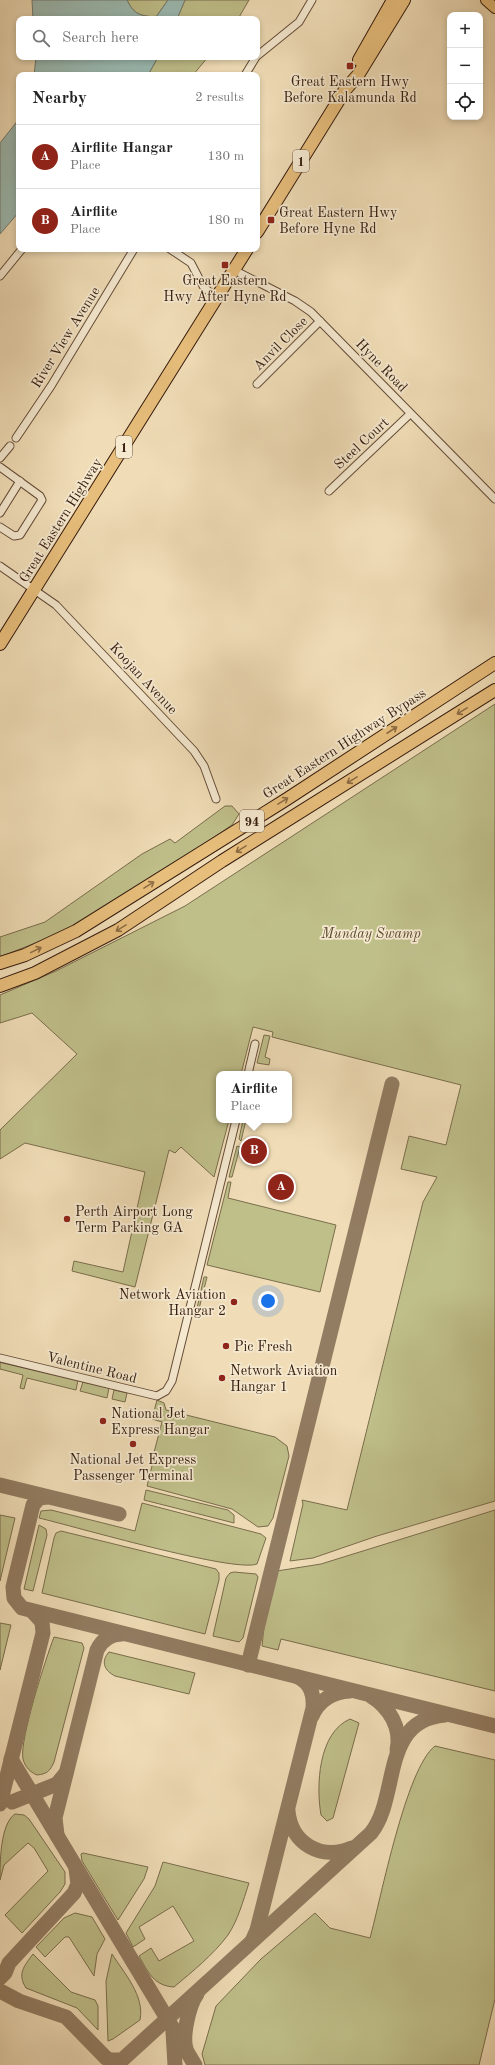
<!DOCTYPE html>
<html lang="en">
<head>
<meta charset="utf-8">
<style>
  body { margin:0; font-family:"Old Standard TT",serif; background:#f2f2f2; color:#222 }
  .controls { position:absolute; right:12px; top:12px; display:grid; overflow:hidden; border-radius:8px; box-shadow:0 2px 6px #0003 }
  .controls button { width:36px; height:36px; display:grid; place-items:center; padding:0; border:0; border-bottom:1px solid #e0e0e0; background:#fff; color:#222; font:20px sans-serif }
  .you { position:absolute; left:268px; top:1301px; width:14px; height:14px; margin:-10px; border:3px solid #fff; border-radius:50%; background:#1a73e8; box-shadow:0 0 0 6px #1a73e833 }
  .badge { display:grid; place-items:center; width:26px; height:26px; border-radius:50%; background:#8f2418; color:#fff; font-size:13px; font-weight:700 }
  .pin { position:absolute; translate:-50% -50%; border:2px solid #fff; box-shadow:0 1px 4px #0006 }
  .popup { position:absolute; left:216px; top:1071px; width:76px; height:52px; box-sizing:border-box; display:grid; place-content:center; border-radius:8px; background:#fff; filter:drop-shadow(0 1px 3px #0005); font-size:13px; white-space:nowrap; color:#767676 }
  .popup b { font-size:15px; color:#222 }
  .popup::after { content:''; position:absolute; left:50%; top:100%; margin-left:-8px; border:8px solid transparent; border-top-color:#fff }
  .list { margin:0; padding:0; list-style:none }
  h2 { display:flex; justify-content:space-between; align-items:center; height:52px; margin:0; padding:0 16px; font-size:17px }
  h2 small { font-size:13px; font-weight:400; color:#767676 }
  .list li { display:grid; grid-template-columns:26px 1fr auto; gap:12px; align-items:center; box-sizing:border-box; height:64px; padding:0 16px; border-top:1px solid #e0e0e0 }
  .list b { display:block; font-size:15px; white-space:nowrap }
  .list p { margin:0; font-size:13px; white-space:nowrap; color:#767676 }
  .list em { font-size:13px; font-style:normal; color:#767676 }
  .icon { flex:none; width:22px; height:22px; fill:none; stroke:currentColor; stroke-width:2; stroke-linecap:round; stroke-linejoin:round }
  .map { position:relative; flex:none; width:495px; height:2065px; overflow:hidden }
  .search { position:absolute; background:#fff; box-shadow:0 2px 6px #0003; left:16px; top:16px; width:244px; height:44px; display:flex; align-items:center; gap:10px; box-sizing:border-box; padding:0 14px; border-radius:8px; color:#767676; font-size:15px }
  .panel { position:absolute; background:#fff; box-shadow:0 2px 6px #0003; left:16px; top:72px; width:244px; height:180px; border-radius:8px }
  .map>svg:first-child { display:block }
  .green { fill:#bfbf8a; stroke:#7a6d4c }
  .water { fill:#9bbbb3; stroke:#727b71 }
  .lines { fill:none; stroke-linecap:round; stroke-linejoin:round }
  .taxiway { stroke:#927c62; stroke-width:15 }
  .street-casing { stroke:#644c38; stroke-width:9 }
  .primary-casing { stroke:#351b0d; stroke-width:12 }
  .highway-casing { stroke:#351b0d; stroke-width:14 }
  .street { stroke:#f5e9d0; stroke-width:7 }
  .primary { stroke:#e8be7c; stroke-width:10 }
  .highway { stroke:#e8be7c; stroke-width:12 }
  .oneway { stroke:#8e6c44 }
  .poi-dot { fill:#8f2418; stroke:#f5e9d0; stroke-width:1.5 }
  .labels { text-anchor:middle; stroke-width:3.5; stroke-linejoin:round; paint-order:stroke }
  .shield { fill:#f5e9d0; stroke:#6f5948; stroke-width:1 }
  .shield-label { font-size:13px; font-weight:bold; fill:#351b0d }
  .poi-label { font-size:14px; fill:#351b0d; stroke:#f5e9d0; text-anchor:start }
  .street-label { font-size:14px; fill:#351b0d; stroke:#f5e9d0 }
  .park-label { font-size:14px; font-style:italic; fill:#5e4c32; stroke:#f5e9d0 }
</style>
</head>
<body>
<div class="map">
<svg width="495" height="2065" viewBox="0 0 495 2065">
  <rect width="100%" height="100%" fill="#f0ddb7"/>
  <filter id="stains"><feTurbulence type="fractalNoise" baseFrequency=".005" numOctaves="4"/><feColorMatrix values="0 0 0 0 .2 0 0 0 0 .09 0 0 0 0 .02 0 0 0 .5 -.17"/></filter>
  <radialGradient id="worn" r=".72"><stop offset=".6" stop-color="#630" stop-opacity="0"/><stop offset="1" stop-color="#630" stop-opacity=".3"/></radialGradient>
  <g class="green">
    <path d="M127 0H168L156 17C141 16 134 15 127 0Z"/>
    <polygon points="185,0 249,0 238,19 177,19"/>
    <polygon points="158,57 208,57 193,75 148,75"/>
    <polygon points="495,704 495,1501 377,1536 313,1558 290,1561 303,1504 302,1500 347,1510 423,1202 437,1177 401,1169 409,1136 446,1145 461,1085 272,1037 273,1032 253,1027 241,1074 219,1074 219,1120 229,1120 214,1177 181,1147 175,1153 169,1150 135,1287 72,1271 74,1261 123,1272 145,1172 25,1143 0,1159 0,1130 77,1054 32,1013 0,1023 0,995 56,971 185,906"/>
    <polygon points="225,806 232,806 239,814 232,825 116,903 68,930 0,957 0,937 45,922 142,854 170,839 175,843"/>
    <polygon points="264,1035 270,1036 265,1057 270,1059 269,1065 257,1063"/>
    <polygon points="243,1120 246,1120 241,1141 239,1139"/>
    <polygon points="237,1146 240,1147 232,1177 229,1177"/>
    <polygon points="228,1182 231,1182 228,1198 336,1225 320,1292 207,1265"/>
    <polygon points="204,1277 207,1277 197,1317 195,1317"/>
    <polygon points="0,1362 78,1380 76,1390 27,1378 24,1389 20,1388 23,1375 0,1369"/>
    <polygon points="83,1382 109,1388 107,1398 80,1391"/>
    <polygon points="114,1390 127,1393 125,1402 112,1399"/>
    <polygon points="157,1400 164,1403 166,1410 275,1437 287,1446 289,1456 273,1518 268,1526 258,1527 232,1509 147,1486 153,1462 166,1464 152,1460 162,1422 152,1419"/>
    <polygon points="146,1490 228,1510 234,1515 234,1523 144,1500"/>
    <path d="M142 1503 261 1534 266 1538 257 1564C234 1573 73 1526 39 1518L41 1511 51 1510 135 1531Z"/>
    <polygon points="495,1510 495,1691 281,1639 278,1650 262,1646 264,1627 277,1571 321,1564"/>
    <polygon points="0,1515 15,1518 0,1581"/>
    <polygon points="39,1525 46,1529 47,1535 33,1591 24,1589"/>
    <polygon points="61,1531 216,1569 219,1573 219,1580 205,1634 42,1593 54,1538 56,1533"/>
    <polygon points="234,1572 256,1574 258,1577 243,1638 239,1642 213,1636 226,1578 230,1573"/>
    <polygon points="0,1623 11,1625 0,1670"/>
    <path d="M54 1637 82 1643 84 1648 54 1762C50 1771 47 1774 37 1775 30 1772 25 1767 23 1759 19 1740 46 1658 54 1637Z"/>
    <path d="M109 1652 195 1673 189 1694 115 1676C105 1671 100 1662 109 1652Z"/>
    <path d="M350 1719 359 1723 333 1818 327 1821 321 1815C316 1786 318 1733 350 1719Z"/>
    <path d="M435 1746 495 1760V1999L479 2065H205L202 2054 216 2006 261 1959 315 1913 330 1928 370 1938C381 1898 406 1768 435 1746Z"/>
    <path d="M15 1814 24 1815 29 1819 65 1872V1884L60 1892 22 1933 5 1915 48 1871 34 1848 28 1843 4 1865 0 1880C0 1863 0 1824 15 1814Z"/>
    <polygon points="83,1853 148,1867 144,1879 118,1920 82,1861 81,1854"/>
    <path d="M163 1862 249 1883C243 1901 238 1920 228 1935 213 1955 193 1971 174 1987 154 1986 148 1972 139 1956L151 1948 159 1961 194 1941 173 1906 139 1927 145 1939 133 1947 126 1933 155 1886Z"/>
    <polygon points="75,1913 92,1917 105,1939 97,1954 94,1976 69,1937 65,1937 45,1957 36,1947 64,1918"/>
    <path d="M33 1954 71 1992 95 2000 98 2006V2030L77 2008 26 1988C17 1974 24 1966 33 1954Z"/>
    <path d="M112 1954C124 1973 145 1996 140 2020L113 2039 108 2041 106 1981Z"/>
  </g>
  <g class="water">
    <path d="M32 0H127C134 15 141 16 156 17L168 0H185L177 19H33Z"/>
    <polygon points="36,57 158,57 148,75 34,75"/>
    <polygon points="19,119 19,212 0,234 0,143"/>
  </g>
  <g class="lines">
    <g class="taxiway">
      <polyline points="0,1485 119,1514"/>
      <polyline points="47,1497 39,1498 33,1505 13,1587 14,1598 22,1608 495,1726"/>
      <polyline points="248,1665 392,1084"/>
      <path d="M371 1696C389 1707 402 1728 397 1750"/>
      <path d="M312 1716C319 1700 333 1692 350 1691"/>
      <polyline points="11,1759 195,2065"/>
      <polyline points="12,1802 57,1784 66,1773"/>
      <polyline points="0,1804 43,1633 42,1622 32,1611"/>
      <path d="M288 1811C291 1844 322 1861 352 1848"/>
      <path d="M57 1835 55 1818 97 1650C102 1640 110 1634 122 1634"/>
      <path d="M253 1939 257 1930 313 1708C314 1694 311 1684 298 1677"/>
      <polyline points="0,1978 5,1973 9,1963 74,1893 78,1884 76,1869"/>
      <polyline points="0,1991 19,2001 66,2017 106,2058 118,2065"/>
      <polyline points="173,2032 175,2065"/>
      <path d="M186 2049C182 2036 189 2005 197 1994"/>
      <path d="M110 2060H122L371 1833C400 1797 380 1720 445 1715"/>
    </g>
    <g class="street-casing">
      <g id="street">
        <polyline points="257,56 299,22 312,0"/>
        <polyline points="245,75 256,57"/>
        <polyline points="170,249 191,263 203,286 216,298"/>
        <polyline points="234,270 295,301 311,312 495,499"/>
        <polyline points="0,276 22,249"/>
        <polyline points="257,384 320,321"/>
        <polyline points="16,438 51,386 134,249"/>
        <polyline points="0,458 10,446"/>
        <polyline points="0,467 40,496 42,500 20,535 14,536 0,527"/>
        <polyline points="329,491 410,414"/>
        <polyline points="0,513 20,481"/>
        <polyline points="0,566 56,605 194,751 204,766 216,799"/>
        <polyline points="248,1074 255,1044"/>
        <polyline points="0,1358 157,1396 166,1391 172,1381 236,1120"/>
      </g>
    </g>
    <g class="primary-casing">
      <polyline id="primary" points="486,0 495,8"/>
    </g>
    <g class="highway-casing">
      <g id="highway">
        <polyline points="359,60 393,0"/>
        <polyline points="257,232 345,90 358,75 404,0"/>
        <polyline points="0,644 247,249"/>
        <polyline points="0,963 25,955 76,931 287,799 495,663"/>
        <polyline points="0,986 35,973 118,930 222,861 495,690"/>
      </g>
    </g>
    <use href="#street" class="street"/>
    <use href="#primary" class="primary"/>
    <use href="#highway" class="highway"/>
  </g>
  <defs><path id="oneway-shaft" d="M-6 0H5M1.5-3L5.5 0L1.5 3" fill="none" stroke-width="1.6" stroke-linecap="round" stroke-linejoin="round"/></defs>
  <g class="oneway">
    <use href="#oneway-shaft" transform="translate(462 711) rotate(148)"/>
    <use href="#oneway-shaft" transform="translate(392 730) rotate(-33)"/>
    <use href="#oneway-shaft" transform="translate(352 780) rotate(148)"/>
    <use href="#oneway-shaft" transform="translate(283 801) rotate(-32)"/>
    <use href="#oneway-shaft" transform="translate(241 849) rotate(148)"/>
    <use href="#oneway-shaft" transform="translate(149 885) rotate(-32)"/>
    <use href="#oneway-shaft" transform="translate(121 928) rotate(148)"/>
    <use href="#oneway-shaft" transform="translate(36 950) rotate(-26)"/>
  </g>
  <g class="poi-dot">
    <rect x="346" y="62" width="8" height="8" rx="2"/>
    <rect x="267" y="216" width="8" height="8" rx="2"/>
    <rect x="221" y="261" width="8" height="8" rx="2"/>
    <circle cx="67" cy="1219" r="4"/>
    <circle cx="234" cy="1302" r="4"/>
    <circle cx="226" cy="1346" r="4"/>
    <circle cx="222" cy="1378" r="4"/>
    <circle cx="103" cy="1421" r="4"/>
    <circle cx="133" cy="1444" r="4"/>
  </g>
  <g class="labels">
    <g class="shield">
      <rect x="293" y="150" width="16" height="22" rx="3"/>
      <rect x="116" y="436" width="16" height="22" rx="3"/>
      <rect x="240" y="810" width="24" height="22" rx="3"/>
    </g>
    <g class="shield-label">
      <text x="301" y="166">1</text>
      <text x="124" y="452">1</text>
      <text x="252" y="826">94</text>
    </g>
    <g class="poi-label">
      <text x="350" y="86" text-anchor="middle">Great Eastern Hwy<tspan x="350" dy="16">Before Kalamunda Rd</tspan></text>
      <text x="279" y="217">Great Eastern Hwy<tspan x="279" dy="16">Before Hyne Rd</tspan></text>
      <text x="225" y="285" text-anchor="middle">Great Eastern<tspan x="225" dy="16">Hwy After Hyne Rd</tspan></text>
      <text x="75" y="1216">Perth Airport Long<tspan x="75" dy="16">Term Parking GA</tspan></text>
      <text x="226" y="1299" text-anchor="end">Network Aviation<tspan x="226" dy="16">Hangar 2</tspan></text>
      <text x="234" y="1351">Pic Fresh</text>
      <text x="230" y="1375">Network Aviation<tspan x="230" dy="16">Hangar 1</tspan></text>
      <text x="111" y="1418">National Jet<tspan x="111" dy="16">Express Hangar</tspan></text>
      <text x="133" y="1464" text-anchor="middle">National Jet Express<tspan x="133" dy="16">Passenger Terminal</tspan></text>
    </g>
    <g class="street-label">
      <text transform="translate(65 337) rotate(-58)" y="5">River View Avenue</text>
      <text transform="translate(280 343) rotate(-45)" y="5">Anvil Close</text>
      <text transform="translate(382 365) rotate(46)" y="5">Hyne Road</text>
      <text transform="translate(361 443) rotate(-43)" y="5">Steel Court</text>
      <text transform="translate(60 520) rotate(-58)" y="5">Great Eastern Highway</text>
      <text transform="translate(144 678) rotate(47)" y="5">Koojan Avenue</text>
      <text transform="translate(344 743) rotate(-33)" y="5">Great Eastern Highway Bypass</text>
      <text transform="translate(92 1367) rotate(14)" y="5">Valentine Road</text>
    </g>
    <g class="park-label">
      <text x="371" y="938">Munday Swamp</text>
    </g>
  </g>
  <rect width="100%" height="100%" filter="url(#stains)"/>
  <rect width="100%" height="100%" fill="url(#worn)"/>
</svg>
<div class="controls">
<button>+</button>
<button>−</button>
<button><svg class="icon" aria-label="locate" viewBox="0 0 24 24"><circle cx="12" cy="12" r="6"/><path d="M12 2v4M12 18v4M2 12h4M18 12h4"/></svg></button>
</div>
<div class="you"></div>
<div class="pin badge" style="left:281px;top:1187px">A</div>
<div class="pin badge" style="left:254px;top:1151px">B</div>
<div class="popup"><b>Airflite</b>Place</div>
<div class="search"><svg class="icon" aria-label="search" viewBox="0 0 24 24"><circle cx="10" cy="10" r="6"/><path d="M15 15l6 6"/></svg>Search here</div>
<section class="panel">
<h2>Nearby<small>2 results</small></h2>
<ul class="list">
<li><span class="badge">A</span><div><b>Airflite Hangar</b><p>Place</p></div><em>130 m</em></li>
<li><span class="badge">B</span><div><b>Airflite</b><p>Place</p></div><em>180 m</em></li>
</ul>
</section>
</div>
</body>
</html>
